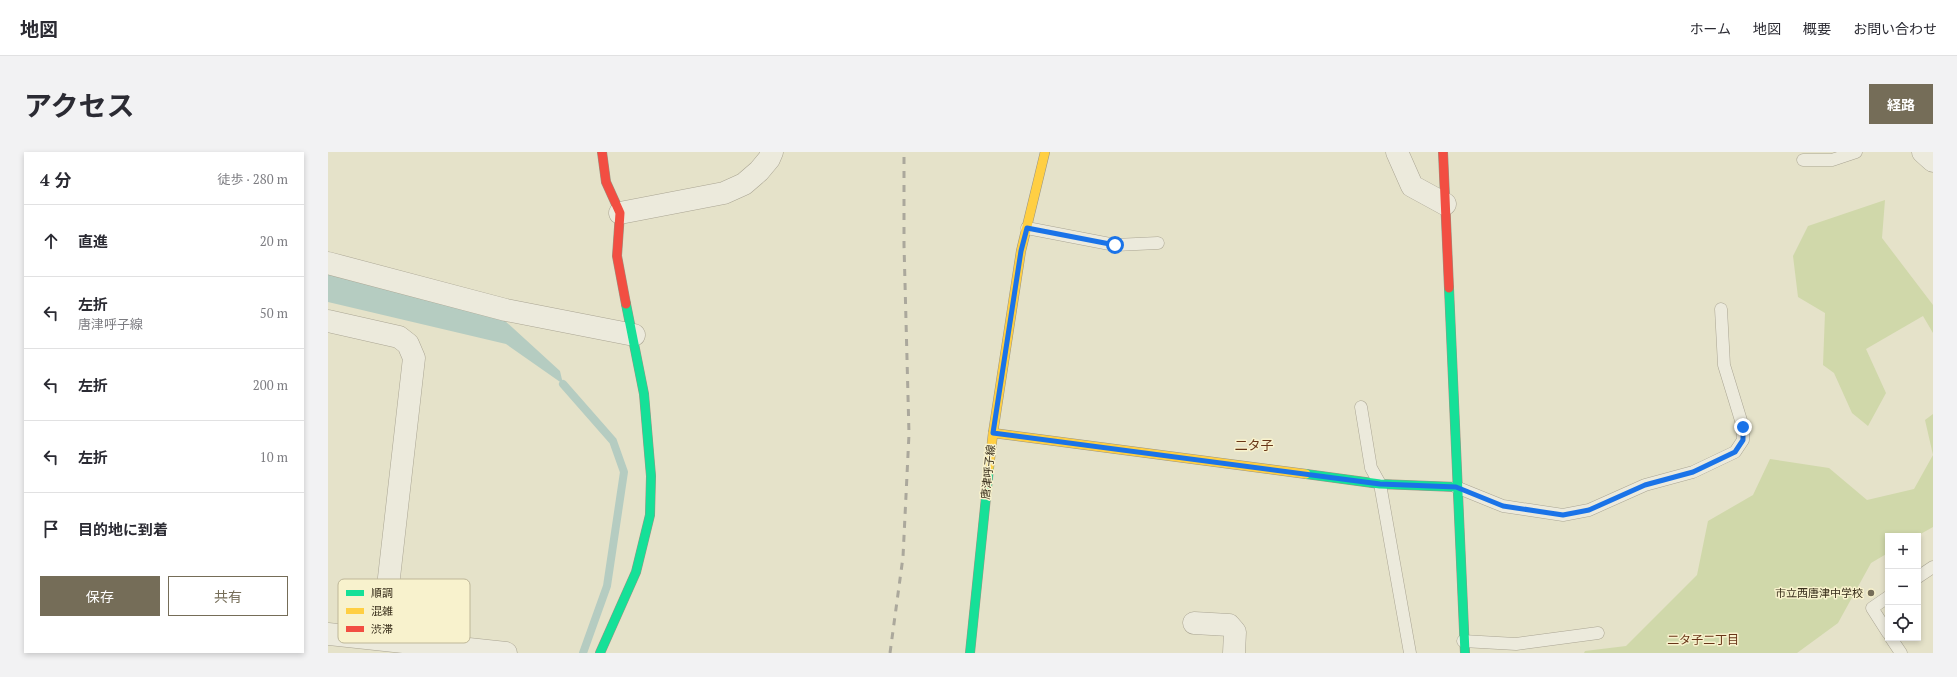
<!DOCTYPE html>
<html lang="ja">
<head>
<meta charset="utf-8">
<style>
  body { margin:0; font-family:"PT Serif","Noto Sans JP",serif; background:#f2f2f3; color:#2b2b33 }
  .controls { position:absolute; right:12px; bottom:12px; display:grid; overflow:hidden; border-radius:0px; box-shadow:0 2px 6px #0003 }
  .controls button { width:36px; height:36px; display:grid; place-items:center; padding:0; border:0; border-bottom:1px solid #e1e1e2; background:#fff; color:#2b2b33; font:20px sans-serif }
  .stop { position:absolute; width:12px; height:12px; margin:-9px; border:3px solid #1a73e8; border-radius:50%; background:#fff }
  .stop.end { background:#1a73e8; border-color:#fff; box-shadow:0 1px 4px #0008 }
  .list { margin:0; padding:0; list-style:none }
  h2 { display:flex; justify-content:space-between; align-items:center; height:52px; margin:0; padding:0 16px; font-size:17px }
  h2 small { font-size:13px; font-weight:400; color:#7c7c81 }
  .list li { display:grid; grid-template-columns:26px 1fr auto; gap:12px; align-items:center; box-sizing:border-box; height:72px; padding:0 16px; border-top:1px solid #e1e1e2 }
  .list b { display:block; font-size:15px; white-space:nowrap }
  .list p { margin:0; font-size:13px; white-space:nowrap; color:#7c7c81 }
  .list em { font-size:13px; font-style:normal; color:#7c7c81 }
  .actions { display:flex; gap:8px; padding:12px 16px }
  .actions a { flex:1; padding:9px 0; border:1px solid #756d58; border-radius:0px; text-align:center; font-size:14px; color:#756d58 }
  .actions .main { background:#756d58; color:#fff }
  .icon { flex:none; width:22px; height:22px; fill:none; stroke:currentColor; stroke-width:2; stroke-linecap:round; stroke-linejoin:round }
  .map { position:relative; flex:none; width:1605px; height:501px; overflow:hidden; border-radius:0px }
  header { display:flex; align-items:center; gap:24px; box-sizing:border-box; height:56px; padding:0 20px; background:#fff; border-bottom:1px solid #e1e1e2 }
  header strong { font-size:19px }
  nav { display:flex; gap:22px; margin-inline-start:auto; font-size:14px }
  .intro { display:flex; align-items:center; justify-content:space-between; box-sizing:border-box; height:96px; padding:0 24px }
  h1 { margin:0; font-size:28px }
  .button { padding:10px 18px; border-radius:0px; background:#756d58; color:#fff; font-size:14px; font-weight:700 }
  main { display:flex; gap:24px; padding:0 24px }
  aside { flex:1; background:#fff; border-radius:0px; box-shadow:0 2px 6px #0003 }
  .map>svg:first-child { display:block }
  .green { fill:#d0d8aa }
  .water { fill:#b5ccc1 }
  .lines { fill:none; stroke-linecap:round; stroke-linejoin:round }
  .stream { stroke:#b5ccc1; stroke-width:8 }
  .lane-casing { stroke:#aaa593; stroke-width:13 }
  .street-casing { stroke:#aaa593; stroke-width:23 }
  .fast-casing { stroke:#999483; stroke-width:10 }
  .slow-casing { stroke:#999483; stroke-width:10 }
  .jam-casing { stroke:#999483; stroke-width:10 }
  .lane { stroke:#eceadc; stroke-width:12 }
  .street { stroke:#eceadc; stroke-width:22 }
  .fast { stroke:#16e098; stroke-width:9 }
  .slow { stroke:#ffcf43; stroke-width:9 }
  .jam { stroke:#f24e42; stroke-width:9 }
  .rail { stroke:#aba89c; stroke-width:3; stroke-dasharray:7 7; stroke-linecap:butt }
  .route { stroke:#1a73e8; stroke-width:5 }
  .poi-dot { fill:#756d58; stroke:#f8f2cd; stroke-width:1.5 }
  .labels { text-anchor:middle; stroke-width:3; stroke-linejoin:round; paint-order:stroke }
  .street-label { font-size:11px; fill:#382e1b; stroke:#f8f2cd }
  .poi-label { font-size:11px; fill:#382e1b; stroke:#f8f2cd; text-anchor:end }
  .neighbourhood-label { font-size:12px; fill:#683517; stroke:#f8f2cd }
  .quarter-label { font-size:13px; fill:#683517; stroke:#f8f2cd }
  .key { fill:#f8f2cd; stroke:#beb798; stroke-width:1 }
  .key-label { font-size:11px; fill:#382e1b }
</style>
</head>
<body>
<header>
<strong>地図</strong>
<nav><a>ホーム</a><a>地図</a><a>概要</a><a>お問い合わせ</a></nav>
</header>
<div class="intro"><h1>アクセス</h1><a class="button">経路</a></div>
<main>
<aside>
<h2>4 分<small>徒歩 · 280 m</small></h2>
<ul class="list">
<li><svg class="icon" aria-label="ahead" viewBox="0 0 24 24"><path d="M12 20V5M6 11l6-6 6 6"/></svg><div><b>直進</b></div><em>20 m</em></li>
<li><svg class="icon" aria-label="left" viewBox="0 0 24 24"><path d="M17 20v-9H6M10 6l-5 5 5 5"/></svg><div><b>左折</b><p>唐津呼子線</p></div><em>50 m</em></li>
<li><svg class="icon" aria-label="left" viewBox="0 0 24 24"><path d="M17 20v-9H6M10 6l-5 5 5 5"/></svg><div><b>左折</b></div><em>200 m</em></li>
<li><svg class="icon" aria-label="left" viewBox="0 0 24 24"><path d="M17 20v-9H6M10 6l-5 5 5 5"/></svg><div><b>左折</b></div><em>10 m</em></li>
<li><svg class="icon" aria-label="arrive" viewBox="0 0 24 24"><path d="M6 21V4h12l-3 4 3 4H6"/></svg><div><b>目的地に到着</b></div></li>
</ul>
<div class="actions"><a class="main">保存</a><a>共有</a></div>
</aside>
<div class="map">
<svg width="1605" height="501" viewBox="0 0 1605 501">
  <rect width="100%" height="100%" fill="#e5e2c9"/>
  <g class="green">
    <polygon points="1557,48 1554,86 1605,153 1605,181 1595,164 1538,197 1558,241 1540,274 1524,261 1506,221 1495,213 1497,161 1470,145 1465,104 1480,74"/>
    <polygon points="1605,262 1605,375 1589,384 1560,384 1560,401 1543,411 1510,471 1469,501 1256,501 1257,499 1298,494 1369,423 1380,369 1425,343 1442,307 1501,316 1539,348 1586,337 1605,303 1597,268"/>
  </g>
  <polygon class="water" points="0,122 175,167 232,219 235,232 178,192 0,150"/>
  <g class="lines">
    <polyline class="stream" points="235,232 285,289 296,320 279,434 255,501"/>
    <g class="lane-casing">
      <g id="lane">
        <polyline points="1475,8 1504,8 1528,0"/>
        <polyline points="699,76 787,93 830,91"/>
        <polyline points="1033,255 1043,316 1052,332 1082,501"/>
        <polyline points="1128,335 1175,354 1235,363 1261,358 1317,333 1365,320 1407,300 1415,288 1415,275 1396,213 1393,157"/>
        <polyline points="1590,425 1605,415"/>
        <polyline points="1560,445 1544,456 1560,481"/>
        <polyline points="1563,486 1573,501"/>
        <polyline points="1135,489 1188,492 1270,481"/>
      </g>
    </g>
    <g class="street-casing">
      <g id="street">
        <polyline points="1069,0 1084,34 1117,52"/>
        <polyline points="1595,0 1605,9"/>
        <polyline points="292,61 396,41 416,32 431,19 441,7 444,0"/>
        <polyline points="0,111 178,158 306,183"/>
        <polyline points="0,169 71,185 80,192 86,206 54,487"/>
        <polyline points="866,471 901,473 907,480 906,501"/>
        <polyline points="0,482 178,501"/>
      </g>
    </g>
    <g class="fast-casing">
      <g id="fast">
        <polyline points="1121,136 1137,501"/>
        <polyline points="978,322 1052,332 1128,335"/>
        <polyline points="272,501 308,420 322,363 323,324 316,242 298,152"/>
        <polyline points="642,501 661,316"/>
      </g>
    </g>
    <g class="slow-casing">
      <g id="slow">
        <polyline points="665,281 978,322"/>
        <polyline points="661,316 665,281 693,99 717,0"/>
      </g>
    </g>
    <g class="jam-casing">
      <g id="jam">
        <polyline points="274,0 278,30 292,61 289,104 298,152"/>
        <polyline points="1115,0 1121,136"/>
      </g>
    </g>
    <use href="#lane" class="lane"/>
    <use href="#street" class="street"/>
    <use href="#fast" class="fast"/>
    <use href="#slow" class="slow"/>
    <use href="#jam" class="jam"/>
    <polyline class="rail" points="562,501 575,405 581,282 576,93 576,0"/>
  </g>
  <g class="lines">
    <polyline class="route" points="787,93 699,76 693,99 665,281 1052,332 1128,335 1175,354 1235,363 1261,358 1317,333 1365,320 1407,300 1415,288 1415,275"/>
  </g>
  <circle class="poi-dot" cx="1543" cy="441" r="4"/>
  <g class="labels">
    <g class="street-label">
      <text transform="translate(660 320) rotate(-84)" y="4">唐津呼子線</text>
    </g>
    <g class="poi-label">
      <text x="1535" y="445">市立西唐津中学校</text>
    </g>
    <g class="neighbourhood-label">
      <text x="1375" y="492">二タ子二丁目</text>
    </g>
    <g class="quarter-label">
      <text x="926" y="298">二タ子</text>
    </g>
  </g>
  <rect x="10" y="427" width="132" height="64" rx="6" class="key"/>
  <rect x="18" y="438" width="18" height="6" fill="#16e098"/>
  <rect x="18" y="456" width="18" height="6" fill="#ffcf43"/>
  <rect x="18" y="474" width="18" height="6" fill="#f24e42"/>
  <g class="key-label">
    <text x="43" y="445">順調</text>
    <text x="43" y="463">混雑</text>
    <text x="43" y="481">渋滞</text>
  </g>
</svg>
<div class="controls">
<button>+</button>
<button>−</button>
<button><svg class="icon" aria-label="locate" viewBox="0 0 24 24"><circle cx="12" cy="12" r="6"/><path d="M12 2v4M12 18v4M2 12h4M18 12h4"/></svg></button>
</div>
<div class="stop" style="left:787px;top:93px"></div>
<div class="stop end" style="left:1415px;top:275px"></div>
</div>
</main>
</body>
</html>
